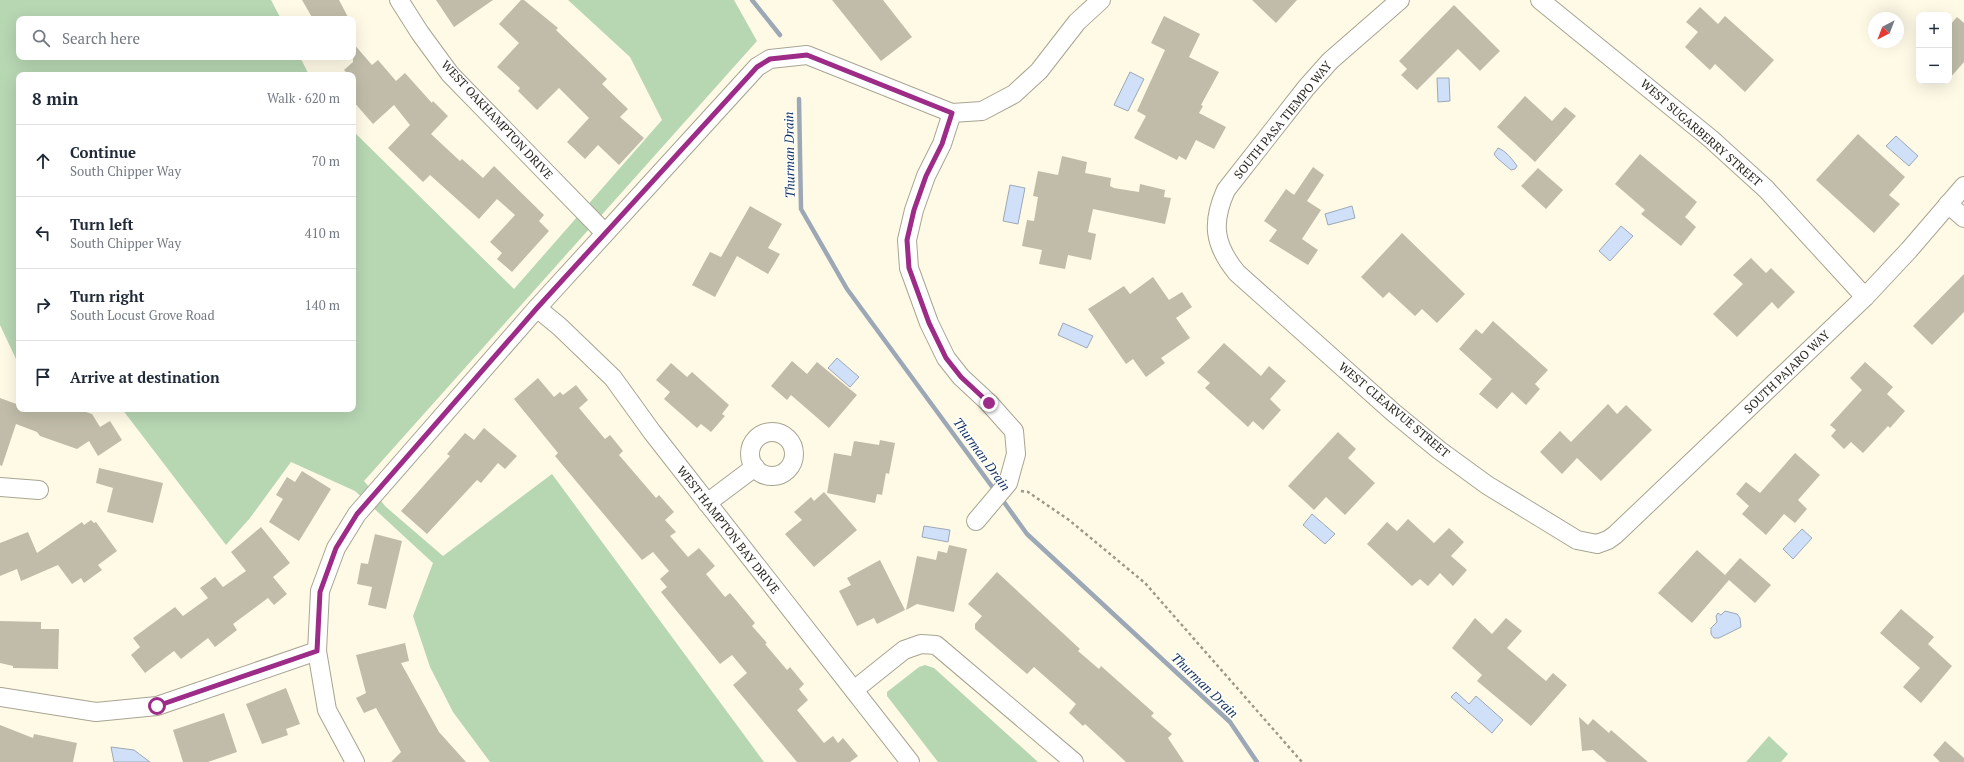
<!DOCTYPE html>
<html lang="en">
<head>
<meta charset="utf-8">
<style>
  body { margin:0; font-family:"PT Serif",serif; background:#f6f6f7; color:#1f2937 }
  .controls { position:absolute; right:12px; top:12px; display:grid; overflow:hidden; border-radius:8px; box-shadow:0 4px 16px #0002 }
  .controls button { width:36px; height:36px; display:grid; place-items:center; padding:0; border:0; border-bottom:1px solid #e0e1e3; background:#fff; color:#1f2937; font:20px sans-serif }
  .compass { position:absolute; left:1868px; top:12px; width:36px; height:36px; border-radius:50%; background:#fff; box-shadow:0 4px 16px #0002; rotate:222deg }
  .stop { position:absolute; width:12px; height:12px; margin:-9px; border:3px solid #9d2b88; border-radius:50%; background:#fff }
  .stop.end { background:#9d2b88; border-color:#fff; box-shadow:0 1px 4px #0008 }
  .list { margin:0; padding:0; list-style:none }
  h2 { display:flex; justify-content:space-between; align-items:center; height:52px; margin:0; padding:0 16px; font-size:17px }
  h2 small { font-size:13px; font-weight:400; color:#747a83 }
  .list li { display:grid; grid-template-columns:26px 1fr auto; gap:12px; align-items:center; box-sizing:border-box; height:72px; padding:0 16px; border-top:1px solid #e0e1e3 }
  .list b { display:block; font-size:15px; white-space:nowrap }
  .list p { margin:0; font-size:13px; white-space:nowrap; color:#747a83 }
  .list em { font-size:13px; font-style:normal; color:#747a83 }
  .icon { flex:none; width:22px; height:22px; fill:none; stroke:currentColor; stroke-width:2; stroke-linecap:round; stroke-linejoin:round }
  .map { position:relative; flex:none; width:1964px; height:762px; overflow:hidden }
  .search { position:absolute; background:#fff; box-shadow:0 4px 16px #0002; left:16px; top:16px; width:340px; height:44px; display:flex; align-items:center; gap:10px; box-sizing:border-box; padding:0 14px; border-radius:8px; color:#747a83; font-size:15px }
  .panel { position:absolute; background:#fff; box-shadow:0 4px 16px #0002; left:16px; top:72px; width:340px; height:340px; border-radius:8px }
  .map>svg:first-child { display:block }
  .green { fill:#b7d6b2 }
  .water { fill:#cfe0f8; stroke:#9ca8b6 }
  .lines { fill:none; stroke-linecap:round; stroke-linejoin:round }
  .stream { stroke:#9ca8b6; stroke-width:4.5 }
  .building { fill:#c0bca9 }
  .minor-casing { stroke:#a8a492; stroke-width:20 }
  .path { stroke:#9c988a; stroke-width:2.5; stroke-dasharray:3 3; stroke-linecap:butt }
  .minor { stroke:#fff; stroke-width:18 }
  .route { stroke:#9d2b88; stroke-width:5 }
  .labels { text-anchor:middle; stroke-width:3; stroke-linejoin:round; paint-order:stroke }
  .street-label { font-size:12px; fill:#26241d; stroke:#fff }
  .water-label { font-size:13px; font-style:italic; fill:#0d2f5e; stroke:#fff }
</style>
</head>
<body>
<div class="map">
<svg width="1964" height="762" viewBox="0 0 1964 762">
  <rect width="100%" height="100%" fill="#fffae6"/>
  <g class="green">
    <polygon points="0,0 271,0 281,19 19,19 19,57 300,57 309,75 19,75 19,360 16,359 0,325"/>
    <polygon points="568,0 734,0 757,41 364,481 386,507 443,556 552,474 764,762 490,762 453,712 430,667 413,616 433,563 355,491 291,462 250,518 226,545 122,409 353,409 353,131 514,289 662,120 630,57"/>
    <polygon points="925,665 934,668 1038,762 938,762 887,696 887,692 919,667"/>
    <polygon points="1769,736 1788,754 1781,762 1746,762"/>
  </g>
  <g class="water">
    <polygon points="1130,72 1144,79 1128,111 1114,105"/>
    <polygon points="1437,78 1449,78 1450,101 1438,102"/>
    <polygon points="1896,136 1918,156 1909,166 1886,146"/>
    <path d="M1498 148C1505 150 1513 160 1517 166L1515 169 1511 170 1497 158 1494 154Z"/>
    <polygon points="1010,185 1025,188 1018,224 1003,221"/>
    <polygon points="1352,206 1355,218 1328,225 1325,214"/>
    <polygon points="1621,226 1633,236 1610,261 1599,251"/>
    <polygon points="1063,323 1093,336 1087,348 1058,335"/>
    <polygon points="837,358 859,377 850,387 828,368"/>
    <polygon points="1312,514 1335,534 1325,544 1303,525"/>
    <polygon points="924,526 950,530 948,542 922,537"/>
    <polygon points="1802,529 1812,538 1793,559 1783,549"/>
    <polygon points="1725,611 1737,614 1740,618 1741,627 1719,638 1714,638 1711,634 1711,628 1717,622 1716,616 1718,613 1721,615"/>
    <polygon points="1456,692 1469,704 1476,696 1503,720 1492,733 1451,697"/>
    <polygon points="111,747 134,750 150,762 114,762"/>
  </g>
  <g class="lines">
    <g class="stream">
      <polyline points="752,0 780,35"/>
      <polyline points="799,99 801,209 847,289 996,492"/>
      <polyline points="1001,498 1027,534 1230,722 1257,762"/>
    </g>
  </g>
  <g class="building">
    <polygon points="302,0 339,0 349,19 313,19"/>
    <polygon points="436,0 493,0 454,27"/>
    <polygon points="521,0 524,0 558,28 556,30 607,79 602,84 628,109 620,117 644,138 619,165 598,145 585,159 567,142 589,118 559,88 537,110 518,91 520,88 497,67 519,43 499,24"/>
    <polygon points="832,0 883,0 912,37 881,61"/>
    <polygon points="1252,0 1297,0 1276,23"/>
    <polygon points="1454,5 1500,51 1480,71 1458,49 1417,90 1401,75 1407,69 1399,61"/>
    <polygon points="1700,7 1718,24 1725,16 1774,60 1745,92 1715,64 1710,70 1685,47 1698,32 1686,22"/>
    <polygon points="1164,16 1200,34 1189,57 1219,72 1201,105 1203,106 1199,113 1226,127 1214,149 1196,140 1186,160 1179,156 1177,160 1134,138 1146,116 1137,111 1165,50 1151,43"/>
    <polygon points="1957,17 1964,23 1964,62 1949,79 1949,26"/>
    <polygon points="353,43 372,65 378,60 396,81 405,73 432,103 433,101 448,116 431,134 460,161 462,159 483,178 494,166 544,215 539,221 549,231 512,272 497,259 502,253 490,242 515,215 497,199 479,219 430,175 423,182 388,148 410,125 394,105 373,124 353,101 353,75 349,75 344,70 353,62"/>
    <polygon points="1525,96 1552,121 1565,107 1576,116 1535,162 1497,127"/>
    <polygon points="1858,134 1905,177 1889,195 1900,204 1874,233 1816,180"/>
    <polygon points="1640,154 1697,202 1685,217 1696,227 1681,246 1641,214 1645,210 1615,184"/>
    <polygon points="1062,156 1087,162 1085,173 1111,178 1110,186 1114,188 1139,192 1140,184 1165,190 1164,197 1171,198 1165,224 1093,209 1088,232 1096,234 1091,260 1068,255 1065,269 1039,264 1042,250 1022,246 1027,220 1034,221 1038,197 1033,196 1038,171 1058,175"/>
    <polygon points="1313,167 1324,175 1307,201 1321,210 1302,239 1318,250 1308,265 1269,241 1277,230 1264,221 1286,189 1294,195"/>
    <polygon points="1538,168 1563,190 1546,209 1521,186"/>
    <polygon points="750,206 782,224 768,248 780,254 768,274 737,256 715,297 692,285 710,252 721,257"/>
    <polygon points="1402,233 1465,294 1437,323 1422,309 1415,316 1389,292 1383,298 1361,277"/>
    <polygon points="1751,258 1766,273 1771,268 1795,292 1778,309 1772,302 1737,337 1713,314 1743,284 1733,275"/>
    <polygon points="1964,274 1964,312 1932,345 1913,326"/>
    <polygon points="1153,277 1169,300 1182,292 1192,307 1176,318 1190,338 1161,358 1165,363 1146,377 1133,359 1126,364 1088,309 1124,286 1130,294"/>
    <polygon points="1493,321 1548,370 1535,384 1540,389 1526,405 1512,392 1497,409 1479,394 1492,379 1459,349 1476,329 1482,334"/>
    <polygon points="1224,343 1261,376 1269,366 1286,381 1270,399 1281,410 1263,430 1253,421 1248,427 1205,388 1210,383 1197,372"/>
    <polygon points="792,361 807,374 817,362 857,395 829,428 791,395 787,400 771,386"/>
    <polygon points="1865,362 1893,387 1887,394 1905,411 1890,428 1888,426 1863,453 1851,442 1844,449 1831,436 1836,430 1830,425 1862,390 1850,378"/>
    <polygon points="671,363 687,377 692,372 729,405 722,414 725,416 711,432 701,424 697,428 664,399 670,392 656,380"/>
    <polygon points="538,378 554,397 560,392 563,395 576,385 588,400 579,408 605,439 610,435 623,451 619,455 656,498 659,495 674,512 665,520 676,532 670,536 688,557 699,548 715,566 706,574 725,597 730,593 755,623 752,626 767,643 765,644 787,670 790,667 804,684 799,689 808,700 797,710 824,743 833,736 838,743 843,738 858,756 850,762 797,762 733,685 747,673 732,655 720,664 661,592 667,587 660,579 669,571 653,552 642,560 555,456 558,453 514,399"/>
    <polygon points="0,398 19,405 19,409 77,409 92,414 100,427 110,421 122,440 98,456 89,441 77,449 40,436 37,432 16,424 2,466 0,465"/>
    <polygon points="1608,404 1617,414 1626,405 1652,430 1601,481 1577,458 1562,474 1540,452 1560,431 1571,442"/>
    <polygon points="484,428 517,456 505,469 498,463 481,483 477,480 427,534 401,511 450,456 447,454 465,433 474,440"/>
    <polygon points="1338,432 1356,449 1348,458 1375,483 1345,515 1326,497 1314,510 1288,486"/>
    <polygon points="880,440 895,443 889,474 886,473 882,495 877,494 875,503 827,493 834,453 851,456 854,441 879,445"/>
    <polygon points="1795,453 1820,475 1798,500 1807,509 1795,523 1784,514 1766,535 1742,514 1749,506 1736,494 1746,482 1760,493"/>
    <polygon points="99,468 163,483 153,523 107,512 113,488 96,483"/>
    <polygon points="302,471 331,489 299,541 269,522 283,499 276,495 287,477 295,482"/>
    <polygon points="824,492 857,530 814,567 785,534 802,520 794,512 811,497 814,501"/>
    <polygon points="1408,519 1434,543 1449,528 1464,542 1451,556 1467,570 1453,586 1440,573 1428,586 1420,579 1412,586 1367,544 1387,522 1397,531"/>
    <polygon points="91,520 94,523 96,522 117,551 98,565 102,570 84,583 81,578 72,584 58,565 21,581 17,569 0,576 0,543 28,532 37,553 82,522 84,525"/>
    <polygon points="261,527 290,563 273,577 287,594 274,605 268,598 233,624 237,630 215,647 208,638 181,659 174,651 145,673 131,655 140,647 133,638 175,607 183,616 208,598 200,588 215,577 223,587 246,571 231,552"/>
    <polygon points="375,534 402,541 386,609 368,605 372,587 357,584 361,563 368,564"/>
    <polygon points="949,545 967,549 954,612 917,604 906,610 917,556 936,560 938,551 947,553"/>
    <polygon points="1697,550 1725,575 1740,558 1771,585 1755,603 1729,580 1692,623 1658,593"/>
    <polygon points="880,560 905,610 877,624 874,618 857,626 839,591 851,585 847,578"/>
    <polygon points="997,572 1080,649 1078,651 1099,669 1101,666 1154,713 1151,716 1172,734 1168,738 1184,762 1126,762 1085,724 1083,726 1069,713 1076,704 1034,667 1027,674 975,629 975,624 982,616 968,604"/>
    <polygon points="1901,609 1934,637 1928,644 1952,666 1921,703 1903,687 1920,668 1880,633"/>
    <polygon points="1475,618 1492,634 1506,618 1522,631 1507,648 1546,681 1553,673 1567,685 1531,726 1477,681 1482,675 1452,648"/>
    <polygon points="0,621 41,622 41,629 59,629 58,669 13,668 13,666 0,663"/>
    <polygon points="405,643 409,661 401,663 439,732 466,762 391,762 401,752 376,708 364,713 356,698 366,693 356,655"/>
    <polygon points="286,688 300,724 286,729 288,735 262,744 246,704"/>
    <polygon points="224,713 237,752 208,762 183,762 173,730"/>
    <polygon points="1579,717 1588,725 1593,719 1609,733 1611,730 1648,762 1607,762 1593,750 1582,751"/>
    <polygon points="0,725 33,738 34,734 77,743 73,762 0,762"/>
    <polygon points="1945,741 1964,758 1964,762 1940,762 1933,755"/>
  </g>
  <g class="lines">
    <g class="minor-casing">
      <g id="minor">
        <polyline points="399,0 420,33 450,74 605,233"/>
        <path d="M1400 0 1330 61 1306 88 1226 190C1211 223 1214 245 1237 273L1394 413 1439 450 1487 485 1577 540 1597 544 1608 540 1615 535 1865 297 1909 250 1964 186"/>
        <polyline points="1540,0 1711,139 1766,189 1865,297"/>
        <polyline points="952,113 942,144 926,176 914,210 907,240 909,268 929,323 946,358 961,377 989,403 1014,431 1016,454 1008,483 976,521"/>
        <polyline points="1948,204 1964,218"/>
        <polyline points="537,308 560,327 613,378 652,432 910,762"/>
        <circle cx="772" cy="454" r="22"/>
        <polyline points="0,487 39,490"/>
        <polyline points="707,503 755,467"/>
        <polyline points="317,651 327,710 355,762"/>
        <polyline points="854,690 904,650 921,644 936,645 1074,762"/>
        <polyline points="0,697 96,712 157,706 317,651 320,591 336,548 357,514 537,308 757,67 770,59 807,55 952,113 982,111 1014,94 1039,71 1077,22 1101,0"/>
      </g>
    </g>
    <polyline class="path" points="1021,491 1028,492 1069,520 1145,583 1302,762"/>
    <use href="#minor" class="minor"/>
  </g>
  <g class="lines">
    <polyline class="route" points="157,706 317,651 320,592 336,548 357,514 537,308 757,67 770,59 807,55 952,113 942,144 926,176 914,210 907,240 909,268 929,323 946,358 961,377 989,403"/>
  </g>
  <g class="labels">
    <g class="street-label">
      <text transform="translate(497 120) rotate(47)" y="4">WEST OAKHAMPTON DRIVE</text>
      <text transform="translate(1283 120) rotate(-51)" y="4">SOUTH PASA TIEMPO WAY</text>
      <text transform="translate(1701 133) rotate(41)" y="4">WEST SUGARBERRY STREET</text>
      <text transform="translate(1787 372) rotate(-44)" y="4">SOUTH PAJARO WAY</text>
      <text transform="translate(1394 410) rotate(40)" y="4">WEST CLEARVUE STREET</text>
      <text transform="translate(728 530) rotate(52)" y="4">WEST HAMPTON BAY DRIVE</text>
    </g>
    <g class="water-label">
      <text transform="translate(789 155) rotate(-91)" y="5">Thurman Drain</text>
      <text transform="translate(982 454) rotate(54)" y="5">Thurman Drain</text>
      <text transform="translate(1205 685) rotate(44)" y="5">Thurman Drain</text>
    </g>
  </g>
</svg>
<div class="controls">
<button>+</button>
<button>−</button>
</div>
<svg class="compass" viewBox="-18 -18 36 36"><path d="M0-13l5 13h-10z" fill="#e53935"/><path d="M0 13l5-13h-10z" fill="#747a83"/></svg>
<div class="stop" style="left:157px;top:706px"></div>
<div class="stop end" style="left:989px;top:403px"></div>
<div class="search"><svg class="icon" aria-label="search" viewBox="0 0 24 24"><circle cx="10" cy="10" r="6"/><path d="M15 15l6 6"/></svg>Search here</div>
<section class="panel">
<h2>8 min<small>Walk · 620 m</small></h2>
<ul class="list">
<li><svg class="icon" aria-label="ahead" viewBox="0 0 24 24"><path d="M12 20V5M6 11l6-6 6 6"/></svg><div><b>Continue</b><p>South Chipper Way</p></div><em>70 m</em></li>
<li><svg class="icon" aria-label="left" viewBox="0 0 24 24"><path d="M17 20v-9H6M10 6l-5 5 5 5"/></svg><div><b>Turn left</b><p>South Chipper Way</p></div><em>410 m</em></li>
<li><svg class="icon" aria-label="right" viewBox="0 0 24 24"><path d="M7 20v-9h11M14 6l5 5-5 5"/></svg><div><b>Turn right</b><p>South Locust Grove Road</p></div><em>140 m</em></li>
<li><svg class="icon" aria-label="arrive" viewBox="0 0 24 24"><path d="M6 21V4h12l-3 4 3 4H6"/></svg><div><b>Arrive at destination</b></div></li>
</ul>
</section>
</div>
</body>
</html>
